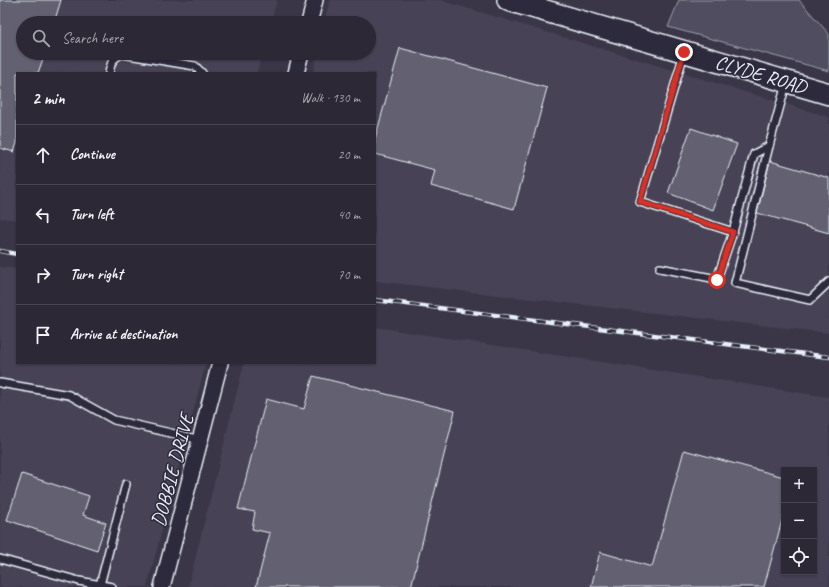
<!DOCTYPE html>
<html lang="en">
<head>
<meta charset="utf-8">
<style>
  body { margin:0; font-family:Caveat,sans-serif; background:#34303e; color:#f1f3f6 }
  .controls { position:absolute; right:12px; bottom:12px; display:grid; overflow:hidden; border-radius:0px; box-shadow:0 1px 3px #0004 }
  .controls button { width:36px; height:36px; display:grid; place-items:center; padding:0; border:0; border-bottom:1px solid #484451; background:#2c2836; color:#f1f3f6; font:20px sans-serif }
  .stop { position:absolute; width:12px; height:12px; margin:-9px; border:3px solid #d93025; border-radius:50%; background:#fff }
  .stop.end { background:#d93025; border-color:#fff; box-shadow:0 1px 4px #0008 }
  .list { margin:0; padding:0; list-style:none }
  h2 { display:flex; justify-content:space-between; align-items:center; height:52px; margin:0; padding:0 16px; font-size:17px }
  h2 small { font-size:13px; font-weight:400; color:#a6a6ad }
  .list li { display:grid; grid-template-columns:26px 1fr auto; gap:12px; align-items:center; box-sizing:border-box; height:60px; padding:0 16px; border-top:1px solid #484451 }
  .list b { display:block; font-size:15px; white-space:nowrap }
  .list em { font-size:13px; font-style:normal; color:#a6a6ad }
  .icon { flex:none; width:22px; height:22px; fill:none; stroke:currentColor; stroke-width:2; stroke-linecap:round; stroke-linejoin:round }
  .map { position:relative; flex:none; width:829px; height:587px; overflow:hidden }
  .search { position:absolute; background:#2c2836; box-shadow:0 1px 3px #0004; left:16px; top:16px; width:360px; height:44px; display:flex; align-items:center; gap:10px; box-sizing:border-box; padding:0 14px; border-radius:22px; color:#a6a6ad; font-size:15px }
  .panel { position:absolute; background:#2c2836; box-shadow:0 1px 3px #0004; left:16px; top:72px; width:360px; height:292px; border-radius:0px }
  .map>svg:first-child { display:block }
  .built { fill:#464354; fill-rule:evenodd }
  .green { fill:#504e5f; stroke:#9ca0ac }
  .building { fill:#636171; stroke:#e8f1f8 }
  .lines { fill:none; stroke-linecap:round; stroke-linejoin:round }
  .lane-casing { stroke:#e8f1f8; stroke-width:10 }
  .street-casing { stroke:#e8f1f8; stroke-width:18 }
  .secondary-casing { stroke:#e8f1f8; stroke-width:24 }
  .lane { stroke:#2f2a3d; stroke-width:7 }
  .street { stroke:#2f2a3d; stroke-width:15 }
  .secondary { stroke:#2f2a3d; stroke-width:21 }
  .rail-casing { stroke:#e8f1f8; stroke-width:4.5 }
  .rail { stroke:#2f2a3d; stroke-width:3; stroke-dasharray:9; stroke-linecap:butt }
  .route { stroke:#d93025; stroke-width:5 }
  .labels { text-anchor:middle; stroke-width:3; stroke-linejoin:round; paint-order:stroke }
  .street-label { font-size:20px; fill:#e8f1f8; stroke:#2f2a3d }
</style>
</head>
<body>
<div class="map">
<svg width="829" height="587" viewBox="0 0 829 587">
  <rect width="100%" height="100%" fill="#3a3648"/>
  <filter id="ink" filterUnits="userSpaceOnUse"><feTurbulence type="fractalNoise" baseFrequency=".025" numOctaves="2"/><feDisplacementMap in="SourceGraphic" scale="8" xChannelSelector="R" yChannelSelector="G"/><feConvolveMatrix kernelMatrix="1 2 1 2 8 2 1 2 1" color-interpolation-filters="sRGB"/></filter>
  <g filter="url(#ink)">
    <g class="built">
      <polygon points="0,0 277,0 271,23 23,23 23,53 262,53 257,73 17,73 17,220 0,218"/>
      <polygon points="332,0 440,0 829,117 829,333 375,281 375,73 313,73 317,53 369,53 369,23 324,23 329,3"/>
      <polygon points="0,267 17,269 17,363 206,363 147,587 0,587"/>
      <path d="M375 327 829 397V587H188L244 363H375ZM784 470H814V572H784Z"/>
    </g>
    <polygon class="green" points="679,0 799,0 829,34 829,71 668,27"/>
    <g class="building">
      <polygon points="0,0 61,0 54,23 23,23 23,53 45,53 38,73 17,73 17,143 14,152 0,148"/>
      <polygon points="400,48 547,88 514,209 431,186 435,170 375,154 375,139"/>
      <polygon points="691,128 737,144 713,210 668,193"/>
      <polygon points="770,161 829,178 829,233 757,213"/>
      <polygon points="313,376 455,411 411,587 256,587 270,533 252,529 255,512 238,509 266,399 304,409"/>
      <polygon points="684,450 784,477 784,513 764,587 591,587 600,552 652,567"/>
      <polygon points="22,474 89,496 83,515 106,523 97,550 7,520"/>
    </g>
    <g class="lines">
      <g class="lane-casing">
        <g id="lane">
          <polyline points="684,54 640,202 733,232 754,154 769,146"/>
          <path d="M109 73C111 63 112 58 122 54L195 66 202 73"/>
          <polyline points="786,84 769,146 735,283 810,300 829,282"/>
          <polyline points="660,268 717,279 733,232"/>
          <polyline points="0,383 69,395 114,420 201,440"/>
          <polyline points="0,559 79,581 112,587"/>
          <polyline points="100,585 126,484"/>
        </g>
      </g>
      <g class="street-casing">
        <g id="street">
          <polyline points="309,23 315,0"/>
          <polyline points="296,73 301,53"/>
          <polyline points="162,587 220,363"/>
        </g>
      </g>
      <g class="secondary-casing">
        <polyline id="secondary" points="508,0 829,94"/>
      </g>
      <use href="#lane" class="lane"/>
      <use href="#street" class="street"/>
      <use href="#secondary" class="secondary"/>
      <g class="rail-casing">
        <g id="rail">
          <polyline points="0,251 17,254"/>
          <polyline points="375,300 829,357"/>
        </g>
      </g>
      <use href="#rail" class="rail"/>
    </g>
  </g>
  <g class="lines" filter="url(#ink)">
    <polyline class="route" points="684,52 640,202 733,232 717,280"/>
  </g>
  <g class="labels">
    <g class="street-label">
      <text transform="translate(761 74) rotate(16)" y="7">CLYDE ROAD</text>
      <text transform="translate(172 470) rotate(-75)" y="7">DOBBIE DRIVE</text>
    </g>
  </g>
</svg>
<div class="controls">
<button>+</button>
<button>−</button>
<button><svg class="icon" aria-label="locate" viewBox="0 0 24 24"><circle cx="12" cy="12" r="6"/><path d="M12 2v4M12 18v4M2 12h4M18 12h4"/></svg></button>
</div>
<div class="stop" style="left:717px;top:280px"></div>
<div class="stop end" style="left:684px;top:52px"></div>
<div class="search"><svg class="icon" aria-label="search" viewBox="0 0 24 24"><circle cx="10" cy="10" r="6"/><path d="M15 15l6 6"/></svg>Search here</div>
<section class="panel">
<h2>2 min<small>Walk · 130 m</small></h2>
<ul class="list">
<li><svg class="icon" aria-label="ahead" viewBox="0 0 24 24"><path d="M12 20V5M6 11l6-6 6 6"/></svg><div><b>Continue</b></div><em>20 m</em></li>
<li><svg class="icon" aria-label="left" viewBox="0 0 24 24"><path d="M17 20v-9H6M10 6l-5 5 5 5"/></svg><div><b>Turn left</b></div><em>40 m</em></li>
<li><svg class="icon" aria-label="right" viewBox="0 0 24 24"><path d="M7 20v-9h11M14 6l5 5-5 5"/></svg><div><b>Turn right</b></div><em>70 m</em></li>
<li><svg class="icon" aria-label="arrive" viewBox="0 0 24 24"><path d="M6 21V4h12l-3 4 3 4H6"/></svg><div><b>Arrive at destination</b></div></li>
</ul>
</section>
</div>
</body>
</html>
